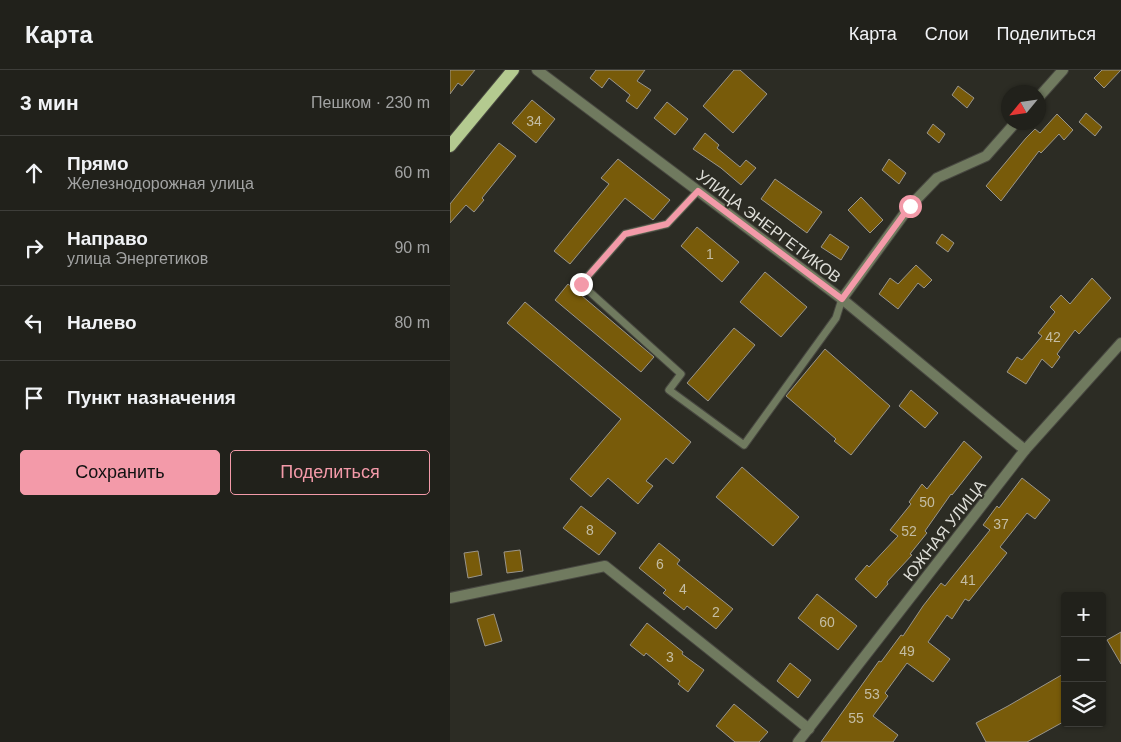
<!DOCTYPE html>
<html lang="ru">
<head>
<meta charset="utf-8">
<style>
  body { margin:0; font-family:Helvetica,sans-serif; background:#292924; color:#f1f3f6 }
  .controls { position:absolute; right:15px; bottom:15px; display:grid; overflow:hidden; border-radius:5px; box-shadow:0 1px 4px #0004 }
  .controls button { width:45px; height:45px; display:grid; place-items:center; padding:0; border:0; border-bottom:1px solid #3e3e3a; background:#21211b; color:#f1f3f6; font:25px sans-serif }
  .compass { position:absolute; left:551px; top:15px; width:45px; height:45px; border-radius:50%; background:#21211b; box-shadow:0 1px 4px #0004; rotate:241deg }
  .stop { position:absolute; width:15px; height:15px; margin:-11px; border:4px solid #f39aa9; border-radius:50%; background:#fff }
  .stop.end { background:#f39aa9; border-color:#fff; box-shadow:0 1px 5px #0008 }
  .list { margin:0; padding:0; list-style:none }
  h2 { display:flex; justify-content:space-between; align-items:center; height:65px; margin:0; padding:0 20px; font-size:21px }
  h2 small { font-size:16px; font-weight:400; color:#a2a3a3 }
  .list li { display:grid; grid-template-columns:32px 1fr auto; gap:15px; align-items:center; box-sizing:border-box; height:75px; padding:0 20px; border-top:1px solid #3e3e3a }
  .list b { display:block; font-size:19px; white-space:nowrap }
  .list p { margin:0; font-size:16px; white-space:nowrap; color:#a2a3a3 }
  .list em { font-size:16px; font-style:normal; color:#a2a3a3 }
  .actions { display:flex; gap:10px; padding:15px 20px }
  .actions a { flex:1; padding:11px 0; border:1px solid #f39aa9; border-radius:5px; text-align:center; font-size:18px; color:#f39aa9 }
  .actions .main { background:#f39aa9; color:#111 }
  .icon { flex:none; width:28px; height:28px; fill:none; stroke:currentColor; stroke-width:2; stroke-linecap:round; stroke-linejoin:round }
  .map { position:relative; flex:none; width:671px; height:672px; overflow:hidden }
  header { display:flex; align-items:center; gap:30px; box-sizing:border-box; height:70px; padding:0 25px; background:#21211b; border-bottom:1px solid #3e3e3a }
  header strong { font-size:24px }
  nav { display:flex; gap:28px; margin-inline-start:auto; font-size:18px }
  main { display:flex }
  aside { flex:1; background:#21211b }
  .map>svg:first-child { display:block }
  .building { fill:#785b0a; stroke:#99958c }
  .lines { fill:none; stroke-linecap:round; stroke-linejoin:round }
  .service-casing { stroke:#484841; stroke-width:9 }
  .minor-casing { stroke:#484841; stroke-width:12 }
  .primary-casing { stroke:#484841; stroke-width:14 }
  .service { stroke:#707a5f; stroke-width:7 }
  .minor { stroke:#707a5f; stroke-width:10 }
  .primary { stroke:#b4ca90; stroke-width:12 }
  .route { stroke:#f39aa9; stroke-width:6 }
  .labels { text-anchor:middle; stroke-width:4; stroke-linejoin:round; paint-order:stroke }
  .number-label { font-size:14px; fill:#c4bda4 }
  .street-label { font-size:16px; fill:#deded8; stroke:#2c2c24 }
</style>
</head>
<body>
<header>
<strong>Карта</strong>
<nav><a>Карта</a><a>Слои</a><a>Поделиться</a></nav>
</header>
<main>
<aside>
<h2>3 мин<small>Пешком · 230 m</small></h2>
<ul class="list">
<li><svg class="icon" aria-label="ahead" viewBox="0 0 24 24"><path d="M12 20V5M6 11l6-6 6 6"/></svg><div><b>Прямо</b><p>Железнодорожная улица</p></div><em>60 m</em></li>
<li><svg class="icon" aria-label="right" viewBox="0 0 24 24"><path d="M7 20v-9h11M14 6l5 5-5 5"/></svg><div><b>Направо</b><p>улица Энергетиков</p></div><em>90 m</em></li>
<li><svg class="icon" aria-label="left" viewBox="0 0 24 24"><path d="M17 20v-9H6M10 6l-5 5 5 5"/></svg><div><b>Налево</b></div><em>80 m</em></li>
<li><svg class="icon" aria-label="arrive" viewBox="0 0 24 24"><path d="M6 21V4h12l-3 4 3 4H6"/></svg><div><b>Пункт назначения</b></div></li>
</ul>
<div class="actions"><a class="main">Сохранить</a><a>Поделиться</a></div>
</aside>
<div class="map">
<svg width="671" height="672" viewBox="0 0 671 672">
  <rect width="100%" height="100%" fill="#2c2c24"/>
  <g class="building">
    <polygon points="0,0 25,0 12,16 8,13 0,24"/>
    <polygon points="146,0 195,0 187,11 201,20 187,39 176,31 180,25 159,8 152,18 140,8"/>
    <polygon points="284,0 290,0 317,24 283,63 253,36"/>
    <polygon points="652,0 671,0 654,18 644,8"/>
    <polygon points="508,16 524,28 517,38 502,25"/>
    <polygon points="82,30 105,49 86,73 62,53"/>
    <polygon points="217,32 238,49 225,65 204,48"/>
    <polygon points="636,43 652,57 645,66 629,52"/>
    <polygon points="607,44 623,60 614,70 609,64 591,83 589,81 551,131 536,116 576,68 585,59 590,63"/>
    <polygon points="483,54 495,64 489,73 477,63"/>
    <polygon points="255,63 269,75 267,78 290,97 296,90 306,98 291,115 271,98 243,79"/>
    <polygon points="49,73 66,86 32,128 34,130 24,142 16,135 0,153 0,134"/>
    <polygon points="168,89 220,130 203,150 175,128 120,194 104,181 159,114 151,108"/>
    <polygon points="439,89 456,103 449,114 432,100"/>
    <polygon points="325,109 372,142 357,163 311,129"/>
    <polygon points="411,127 433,150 420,163 398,140"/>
    <polygon points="247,157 289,192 272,212 231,176"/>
    <polygon points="380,164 399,177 391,190 371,177"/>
    <polygon points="492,164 504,173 498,182 486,173"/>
    <polygon points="466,195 482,210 474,218 468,213 448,239 429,224 440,208 448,214"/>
    <polygon points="315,202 357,237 331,267 290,232"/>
    <polygon points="642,208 661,228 629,264 625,260 607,284 610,287 602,298 592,289 576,314 557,302 567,287 572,290 592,266 588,263 605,242 600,237 611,225 620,234"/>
    <polygon points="118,214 204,287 191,302 105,230"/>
    <polygon points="75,232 241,372 223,394 216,388 196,411 203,416 188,434 158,408 141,427 120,409 171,349 57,253"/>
    <polygon points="284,258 305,275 258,331 237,313"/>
    <polygon points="375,279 440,336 401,385 384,371 386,369 336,326"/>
    <polygon points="461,320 488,343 475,358 449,336"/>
    <polygon points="514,371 532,387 502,425 501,424 475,461 477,463 460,484 462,485 437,512 438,514 426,528 405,509 417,495 419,497 448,466 440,460 461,434 459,432 472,414 477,419"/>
    <polygon points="292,397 349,447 323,476 266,427"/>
    <polygon points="572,408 600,430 585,449 577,443 550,477 557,483 519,531 515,529 502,549 497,545 478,572 500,589 483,612 457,593 435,623 438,626 423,646 448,665 443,672 371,672 429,591 431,592 451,565 453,566 473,536 491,513 495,516 540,460 533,455 547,436 549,438"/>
    <polygon points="131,436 166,463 149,485 113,458"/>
    <polygon points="209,473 230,490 227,494 283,539 266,559 237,536 234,540 213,523 216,520 189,498"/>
    <polygon points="70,480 73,501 57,503 54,482"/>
    <polygon points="28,481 32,505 18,508 14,483"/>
    <polygon points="367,524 407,556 388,580 348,548"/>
    <polygon points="44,544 52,571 35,576 27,549"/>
    <polygon points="197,553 233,582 232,584 254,600 238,622 228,614 230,611 196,583 194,586 180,575"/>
    <polygon points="671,562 671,594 657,570"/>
    <polygon points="340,593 361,610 348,628 327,611"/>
    <polygon points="615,603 615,651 577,672 536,672 526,653 558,636"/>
    <polygon points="284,634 318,662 309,672 285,672 266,656"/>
  </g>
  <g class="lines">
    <g class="service-casing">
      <polyline id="service" points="248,121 217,154 175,164 131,214 231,304 219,320 294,375 386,248 392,229"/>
    </g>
    <g class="minor-casing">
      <g id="minor">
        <polyline points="87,0 392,229 575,380"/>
        <polyline points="588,28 613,0"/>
        <polyline points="392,229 460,136 487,108 536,86 566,52"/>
        <polyline points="0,528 155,496 359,659"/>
        <polyline points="348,672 575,380 671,273"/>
      </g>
    </g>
    <g class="primary-casing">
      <polyline id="primary" points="0,76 63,0"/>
    </g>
    <use href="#service" class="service"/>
    <use href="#minor" class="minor"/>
    <use href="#primary" class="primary"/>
  </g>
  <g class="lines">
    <polyline class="route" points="131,214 175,164 217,154 248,121 392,229 460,136"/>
  </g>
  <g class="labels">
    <g class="number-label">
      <text x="84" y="56">34</text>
      <text x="260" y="189">1</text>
      <text x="603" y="272">42</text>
      <text x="477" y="437">50</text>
      <text x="551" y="459">37</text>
      <text x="140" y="465">8</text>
      <text x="459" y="466">52</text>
      <text x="210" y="499">6</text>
      <text x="518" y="515">41</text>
      <text x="233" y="524">4</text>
      <text x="266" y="547">2</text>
      <text x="377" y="557">60</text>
      <text x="457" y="586">49</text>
      <text x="220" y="592">3</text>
      <text x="422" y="629">53</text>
      <text x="406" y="653">55</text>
    </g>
    <g class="street-label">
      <text transform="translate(319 156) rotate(37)" y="6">УЛИЦА ЭНЕРГЕТИКОВ</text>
      <text transform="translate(494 460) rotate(-52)" y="6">ЮЖНАЯ УЛИЦА</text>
    </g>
  </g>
</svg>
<div class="controls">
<button>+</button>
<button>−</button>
<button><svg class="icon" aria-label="layers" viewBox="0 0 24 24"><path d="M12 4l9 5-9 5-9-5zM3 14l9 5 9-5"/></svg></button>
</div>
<svg class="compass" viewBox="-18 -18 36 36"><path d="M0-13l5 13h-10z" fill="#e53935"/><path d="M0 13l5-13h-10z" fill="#a2a3a3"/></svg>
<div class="stop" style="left:460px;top:136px"></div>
<div class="stop end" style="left:131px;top:214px"></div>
</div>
</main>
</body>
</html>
